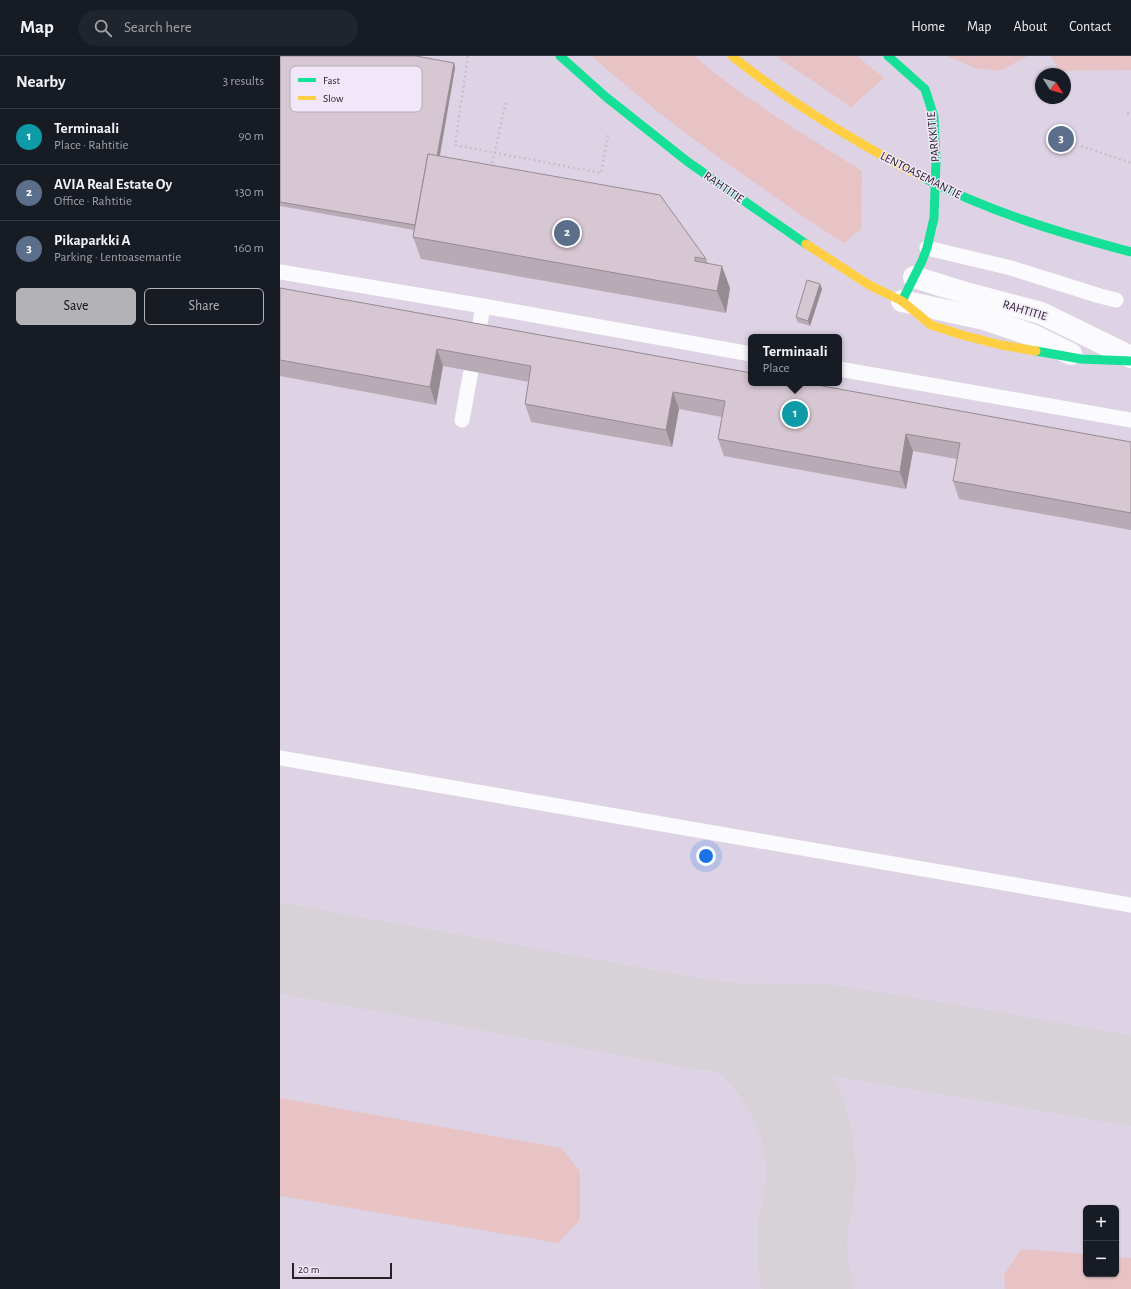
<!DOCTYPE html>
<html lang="en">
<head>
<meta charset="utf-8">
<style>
  body { margin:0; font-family:"Alegreya Sans",sans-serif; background:#20242c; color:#f1f3f6 }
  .controls { position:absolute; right:12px; bottom:12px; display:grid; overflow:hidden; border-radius:6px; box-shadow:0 1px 3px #0004 }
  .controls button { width:36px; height:36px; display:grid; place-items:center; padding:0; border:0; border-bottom:1px solid #363941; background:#171b24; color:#f1f3f6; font:20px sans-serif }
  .compass { position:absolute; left:755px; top:12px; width:36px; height:36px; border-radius:50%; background:#171b24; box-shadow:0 1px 3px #0004; rotate:127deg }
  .scale { position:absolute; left:12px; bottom:10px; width:100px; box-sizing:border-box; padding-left:4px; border:2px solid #252127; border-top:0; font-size:11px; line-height:14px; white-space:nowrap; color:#252127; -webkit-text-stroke:3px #f2e7f9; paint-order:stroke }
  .you { position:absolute; left:426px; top:800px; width:14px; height:14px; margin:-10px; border:3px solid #fff; border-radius:50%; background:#1a73e8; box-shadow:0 0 0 6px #1a73e833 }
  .badge { display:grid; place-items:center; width:26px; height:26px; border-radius:50%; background:#b3b2b7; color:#fff; font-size:13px; font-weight:700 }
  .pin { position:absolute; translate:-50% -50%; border:2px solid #fff; box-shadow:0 1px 4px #0006 }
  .popup { position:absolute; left:468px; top:278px; width:94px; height:52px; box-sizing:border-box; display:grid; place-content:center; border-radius:6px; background:#171b24; filter:drop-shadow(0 1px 3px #0005); font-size:13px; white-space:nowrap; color:#9ea1a6 }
  .popup b { font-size:15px; color:#f1f3f6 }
  .popup::after { content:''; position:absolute; left:50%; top:100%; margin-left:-8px; border:8px solid transparent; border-top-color:#171b24 }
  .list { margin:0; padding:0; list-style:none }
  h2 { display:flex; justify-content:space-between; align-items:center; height:52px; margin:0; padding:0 16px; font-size:17px }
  h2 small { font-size:13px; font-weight:400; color:#9ea1a6 }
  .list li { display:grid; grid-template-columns:26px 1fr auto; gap:12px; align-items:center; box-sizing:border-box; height:56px; padding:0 16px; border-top:1px solid #363941 }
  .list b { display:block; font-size:15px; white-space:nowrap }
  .list p { margin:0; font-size:13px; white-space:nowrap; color:#9ea1a6 }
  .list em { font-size:13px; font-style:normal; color:#9ea1a6 }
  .actions { display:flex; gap:8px; padding:12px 16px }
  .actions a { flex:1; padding:9px 0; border:1px solid #b3b2b7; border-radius:6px; text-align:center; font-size:14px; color:#b3b2b7 }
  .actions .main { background:#b3b2b7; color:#111 }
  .icon { flex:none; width:22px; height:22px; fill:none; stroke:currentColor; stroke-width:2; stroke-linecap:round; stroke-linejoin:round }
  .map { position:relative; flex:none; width:851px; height:1233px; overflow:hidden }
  header { display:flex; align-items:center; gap:24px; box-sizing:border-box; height:56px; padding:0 20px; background:#171b24; border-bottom:1px solid #363941 }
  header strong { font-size:19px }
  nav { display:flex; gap:22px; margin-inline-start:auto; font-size:14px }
  .search { width:280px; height:36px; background:#20242c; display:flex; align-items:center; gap:10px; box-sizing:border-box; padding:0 14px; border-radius:22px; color:#9ea1a6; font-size:15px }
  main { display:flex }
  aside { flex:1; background:#171b24 }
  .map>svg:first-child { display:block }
  .built { fill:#ded3e5; fill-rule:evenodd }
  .green { fill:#e7c3c5 }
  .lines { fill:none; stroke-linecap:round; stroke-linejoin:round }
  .taxiway { stroke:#d6d2d8; stroke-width:90 }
  .path { stroke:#c4c2c5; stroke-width:2.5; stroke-dasharray:2 3; stroke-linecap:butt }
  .lane { stroke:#fbfafc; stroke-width:15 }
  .street { stroke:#fbfafc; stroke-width:22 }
  .fast { stroke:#16e098; stroke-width:9 }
  .slow { stroke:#ffcf43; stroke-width:9 }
  .wall { fill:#b9abb5 }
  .shaded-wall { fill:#968b93 }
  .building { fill:#d7c7d2; stroke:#968b93 }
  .labels { text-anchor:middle; stroke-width:3; stroke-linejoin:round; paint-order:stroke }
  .street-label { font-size:12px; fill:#252127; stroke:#f2e7f9 }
  .key { fill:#f2e7f9; stroke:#b4acba; stroke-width:1 }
  .key-label { font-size:11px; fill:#252127 }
</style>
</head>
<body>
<header>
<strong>Map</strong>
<div class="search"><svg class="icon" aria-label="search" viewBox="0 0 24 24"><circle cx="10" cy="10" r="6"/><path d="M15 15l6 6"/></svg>Search here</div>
<nav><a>Home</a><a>Map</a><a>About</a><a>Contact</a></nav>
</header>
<main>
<aside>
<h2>Nearby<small>3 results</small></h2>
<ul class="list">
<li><span class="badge" style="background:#0f9aa8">1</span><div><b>Terminaali</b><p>Place · Rahtitie</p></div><em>90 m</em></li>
<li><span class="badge" style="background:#5c6f8a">2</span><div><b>AVIA Real Estate Oy</b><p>Office · Rahtitie</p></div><em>130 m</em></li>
<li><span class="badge" style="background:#5c6f8a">3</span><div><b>Pikaparkki A</b><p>Parking · Lentoasemantie</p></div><em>160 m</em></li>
</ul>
<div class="actions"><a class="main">Save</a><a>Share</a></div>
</aside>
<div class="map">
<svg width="851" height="1233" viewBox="0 0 851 1233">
  <rect width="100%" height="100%" fill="#e4dee8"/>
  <path class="built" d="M0 0H851V1233H0ZM761 18H785V42H761ZM471 281H559V327H471ZM806 1152H836V1218H806Z"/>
  <g class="green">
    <path d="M312 0H414L449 28 498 62 582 115 581 173 564 187C534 169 506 149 478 129 420 89 364 47 312 0Z"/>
    <polygon points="496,0 577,0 604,22 571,51"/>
    <polygon points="667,0 748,0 720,15 695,12"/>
    <polygon points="771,0 851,0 851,14 779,15"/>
    <polygon points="0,1042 281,1092 300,1115 300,1164 278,1187 0,1140"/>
    <polygon points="741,1193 806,1198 806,1218 836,1218 836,1201 851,1202 851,1233 725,1233 724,1219"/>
  </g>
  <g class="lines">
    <g class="taxiway">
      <polyline points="0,892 419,968 454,972 545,973 721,1002 851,1025"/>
      <path d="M454 972C506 1009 535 1066 530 1131 529 1147 523 1163 522 1179 522 1196 523 1216 528 1233"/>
    </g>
    <g class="path">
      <polyline points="188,0 175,89 321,117 328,79"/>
      <polyline points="847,57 851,58"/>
      <polyline points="801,90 851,107"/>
      <polyline points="211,112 226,46"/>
    </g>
    <g class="lane">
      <polyline points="647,192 731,212 820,240 836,244"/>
      <polyline points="0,216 203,250 471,298"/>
      <polyline points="197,284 203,250"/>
      <polyline points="559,313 851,364"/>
      <polyline points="182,364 191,315"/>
      <polyline points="0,702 851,849"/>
    </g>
    <g class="street">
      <polyline points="634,221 689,238 761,257 851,301"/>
      <polyline points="622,245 704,263 752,279 791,298"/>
    </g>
    <g class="fast">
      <polyline points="280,0 326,41 408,106 526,188"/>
      <polyline points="608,0 645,33 654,61 656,105 654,162 647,192 642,205 622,245"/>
      <path d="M644 122C710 156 780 177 851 196"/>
      <polyline points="756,295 801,303 851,305"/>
    </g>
    <g class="slow">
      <path d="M452 0C511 48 577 87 644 122"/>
      <polyline points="526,188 589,229 622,245 651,269 682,279 721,289 756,295"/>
    </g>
  </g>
  <g class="wall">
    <polygon points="0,0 174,7 175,12 160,100 426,203 428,207 450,232 446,257 141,203 133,181 134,174 0,150"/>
    <polygon points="540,228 542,233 530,270 517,266 516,261"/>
    <polygon points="0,232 851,386 851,474 679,443 673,425 677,403 633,395 626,433 444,400 438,383 442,361 399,353 392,391 251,366 245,348 249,326 163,310 156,349 0,320"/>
  </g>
  <g class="shaded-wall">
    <polygon points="174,7 175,12 146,176 145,171"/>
    <polygon points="442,210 450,232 446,257 437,235"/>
    <polygon points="540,228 542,233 530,270 528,265"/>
    <polygon points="157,293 163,310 156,349 150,331"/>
    <polygon points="393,336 399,353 392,391 386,374"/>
    <polygon points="626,378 633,395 626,433 620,416"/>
  </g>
  <g class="building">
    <polygon points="0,0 136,0 174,7 157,100 148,98 135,169 0,146"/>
    <polygon points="148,98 380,139 426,203 415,201 415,205 442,210 437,235 133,181"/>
    <polygon points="527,224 540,228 528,265 516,261"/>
    <polygon points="0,232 471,317 471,327 526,327 851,386 851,457 673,425 680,387 626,378 620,416 438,383 445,345 393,336 386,374 245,348 251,310 157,293 150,331 0,304"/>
  </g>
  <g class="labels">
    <g class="street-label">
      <text transform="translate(653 81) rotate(-95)" y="4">PARKKITIE</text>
      <text transform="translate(641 119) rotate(27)" y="4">LENTOASEMANTIE</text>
      <text transform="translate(444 131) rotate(35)" y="4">RAHTITIE</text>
      <text transform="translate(745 254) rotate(17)" y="4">RAHTITIE</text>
    </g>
  </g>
  <rect x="10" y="10" width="132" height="46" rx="6" class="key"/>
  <rect x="18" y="22" width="18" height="4" fill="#16e098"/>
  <rect x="18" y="40" width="18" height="4" fill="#ffcf43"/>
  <g class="key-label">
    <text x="43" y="28">Fast</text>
    <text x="43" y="46">Slow</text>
  </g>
</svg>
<div class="controls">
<button>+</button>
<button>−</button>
</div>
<svg class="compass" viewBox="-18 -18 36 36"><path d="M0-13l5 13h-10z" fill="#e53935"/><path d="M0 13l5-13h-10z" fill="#9ea1a6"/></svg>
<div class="scale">20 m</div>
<div class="you"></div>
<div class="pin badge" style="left:515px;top:358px;background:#0f9aa8">1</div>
<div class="popup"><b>Terminaali</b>Place</div>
<div class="pin badge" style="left:287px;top:177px;background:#5c6f8a">2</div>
<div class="pin badge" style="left:781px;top:83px;background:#5c6f8a">3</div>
</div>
</main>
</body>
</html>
